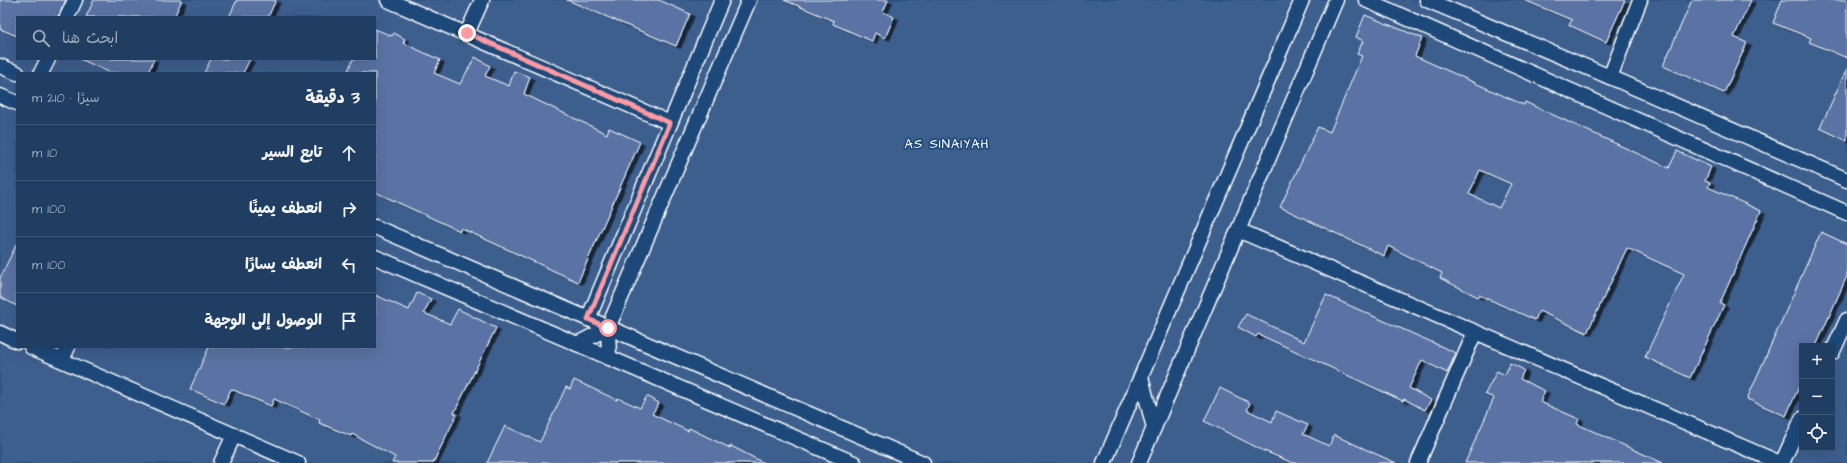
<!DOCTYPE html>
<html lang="ar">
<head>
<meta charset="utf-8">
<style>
  body { margin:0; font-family:"Architects Daughter","Playpen Sans Arabic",sans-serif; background:#284568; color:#f1f3f6; direction:rtl }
  .controls { position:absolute; right:12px; bottom:12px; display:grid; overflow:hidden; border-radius:0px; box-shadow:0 4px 16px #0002 }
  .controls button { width:36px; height:36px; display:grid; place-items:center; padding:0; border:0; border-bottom:1px solid #3d5777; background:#203e62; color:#f1f3f6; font:20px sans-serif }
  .stop { position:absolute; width:12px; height:12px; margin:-9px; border:3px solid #ff9aa2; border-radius:50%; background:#fff }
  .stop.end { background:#ff9aa2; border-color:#fff; box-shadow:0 1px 4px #0008 }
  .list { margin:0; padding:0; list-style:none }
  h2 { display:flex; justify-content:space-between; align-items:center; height:52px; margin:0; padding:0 16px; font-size:17px }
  h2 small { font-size:13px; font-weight:400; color:#a2aebe }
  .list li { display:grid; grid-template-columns:26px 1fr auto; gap:12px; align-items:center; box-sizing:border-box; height:56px; padding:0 16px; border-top:1px solid #3d5777 }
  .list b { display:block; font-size:15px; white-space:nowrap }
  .list em { font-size:13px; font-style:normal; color:#a2aebe }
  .icon { flex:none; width:22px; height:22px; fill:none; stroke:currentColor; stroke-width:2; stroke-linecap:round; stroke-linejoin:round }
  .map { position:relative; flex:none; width:1847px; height:463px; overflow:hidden; direction:ltr }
  .search { position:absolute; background:#203e62; box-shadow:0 4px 16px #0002; left:16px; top:16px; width:360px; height:44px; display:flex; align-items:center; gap:10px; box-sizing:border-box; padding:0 14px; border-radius:0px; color:#a2aebe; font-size:15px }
  .panel { position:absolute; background:#203e62; box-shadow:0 4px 16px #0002; left:16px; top:72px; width:360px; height:276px; border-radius:0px; direction:rtl }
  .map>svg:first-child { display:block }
  .built { fill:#3d5f8e; fill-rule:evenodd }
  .building { fill:#5a73a4; stroke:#fff; fill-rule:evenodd; filter:url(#shadow) }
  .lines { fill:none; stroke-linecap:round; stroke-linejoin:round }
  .minor-casing { stroke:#fff; stroke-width:17 }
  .minor { stroke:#1f4a7a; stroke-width:14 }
  .route { stroke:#ff9aa2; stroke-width:5 }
  .labels { text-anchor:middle; stroke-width:3.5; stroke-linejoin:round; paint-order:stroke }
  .neighbourhood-label { font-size:13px; letter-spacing:1px; fill:#fff; stroke:#1f4a7a }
</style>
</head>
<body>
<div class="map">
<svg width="1847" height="463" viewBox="0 0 1847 463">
  <defs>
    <filter id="shadow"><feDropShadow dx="4.5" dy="2.5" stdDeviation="0" flood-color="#0009"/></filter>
  </defs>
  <rect width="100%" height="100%" fill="#2b5282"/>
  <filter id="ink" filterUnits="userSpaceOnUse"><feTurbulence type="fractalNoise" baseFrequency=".025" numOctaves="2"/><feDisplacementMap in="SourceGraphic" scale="8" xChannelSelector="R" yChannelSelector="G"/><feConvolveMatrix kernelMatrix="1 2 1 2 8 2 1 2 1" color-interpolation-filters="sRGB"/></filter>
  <g filter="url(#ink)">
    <path class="built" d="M0 0H1847V463H0ZM17 17H375V59H17ZM17 73H375V347H17ZM1802 346H1832V448H1802Z"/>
    <g class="building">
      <polygon points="0,0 66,0 58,17 17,17 17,36 0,29"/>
      <polygon points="94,0 182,0 174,17 86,17"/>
      <polygon points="237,0 276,0 268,17 229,17"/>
      <polygon points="567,0 659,0 690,14 676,46"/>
      <polygon points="784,0 888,0 883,12 894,17 885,38 875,33 872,41 833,24 834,21"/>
      <polygon points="1524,0 1625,0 1606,42 1569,25 1572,20"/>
      <polygon points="1692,0 1751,0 1734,37 1747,43 1724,93 1663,66"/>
      <polygon points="1782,0 1847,0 1847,58 1809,42 1811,38 1773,23"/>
      <path d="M1365 15 1422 38 1415 56 1524 105 1525 102 1669 168 1677 151 1711 167 1705 181 1710 183 1708 187 1761 211 1720 303 1724 305 1690 378 1645 357 1684 274 1627 248 1587 333 1539 311 1535 320 1479 295 1478 297 1440 278 1442 273 1388 246 1384 256 1280 207 1318 127 1330 132 1362 56 1357 54 1363 41 1356 37ZM1480 170 1511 184 1499 208 1469 194Z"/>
      <polygon points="375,29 392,36 394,33 405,39 403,43 440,60 434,73 460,84 475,57 490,66 485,76 509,86 514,71 530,77 524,94 607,134 609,128 640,142 578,282 461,228 460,231 375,192 375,73 347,73 353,59 375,59"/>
      <polygon points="80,59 154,59 148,73 111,73"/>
      <polygon points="211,59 250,59 243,73 204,73"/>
      <polygon points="1847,68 1847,141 1820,128"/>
      <polygon points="1821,232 1847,244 1847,276 1816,346 1802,346 1802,380 1786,416 1747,399"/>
      <polygon points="17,243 17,306 0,297 0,278"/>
      <polygon points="417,293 431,299 424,313 450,324 458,309 496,328 454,413 457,414 433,463 392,463 395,457 352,434 351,436 319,423 320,420 274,399 271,406 231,389 224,404 190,389 209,347 375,347 375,295 409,310"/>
      <polygon points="1326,295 1456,353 1447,373 1422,360 1409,388 1431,400 1425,410 1404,399 1403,401 1258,334 1256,337 1238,327 1246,314 1304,342"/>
      <polygon points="1510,363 1524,370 1520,379 1545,391 1540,402 1579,419 1577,424 1663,463 1465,463 1494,398 1485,394 1497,371 1505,375"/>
      <polygon points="574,380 617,400 618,398 640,408 647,396 659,403 652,414 688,431 689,428 730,448 731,446 764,463 487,463 505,426 540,442 566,387 570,389"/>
      <polygon points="1220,388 1250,403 1247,410 1272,422 1276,411 1308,425 1303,434 1329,446 1334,435 1396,463 1293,463 1264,451 1204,421"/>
    </g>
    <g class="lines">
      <g class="minor-casing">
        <g id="minor">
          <polyline points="388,0 670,123"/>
          <polyline points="1366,0 1847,213"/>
          <polyline points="1427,0 1610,77 1847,180"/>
          <polyline points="67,17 75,0"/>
          <polyline points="467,33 482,0"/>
          <polyline points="0,66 17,73"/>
          <polyline points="41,73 48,59"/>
          <polyline points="1610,77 1640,0"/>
          <polyline points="0,96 17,103"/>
          <polyline points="375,227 923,463"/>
          <polyline points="1238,230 1780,463"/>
          <polyline points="375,257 854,463"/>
          <polyline points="588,319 722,0"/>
          <polyline points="608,328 749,0"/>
          <polyline points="0,333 17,341"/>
          <polyline points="577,344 608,328 609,358"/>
          <polyline points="31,347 298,463"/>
          <polyline points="1832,353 1847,320"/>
          <polyline points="62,360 68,347"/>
          <polyline points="1141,377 1154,428"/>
          <polyline points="221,463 234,435"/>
          <polyline points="1104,463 1302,0"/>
          <polyline points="1139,463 1336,0"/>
          <polyline points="1418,463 1475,332"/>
          <polyline points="1782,463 1802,419"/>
        </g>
      </g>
      <use href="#minor" class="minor"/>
    </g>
  </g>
  <g class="lines" filter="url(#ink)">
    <polyline class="route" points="467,33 670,123 588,319 608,328"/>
  </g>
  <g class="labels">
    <g class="neighbourhood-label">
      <text x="947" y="148">AS SINAIYAH</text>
    </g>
  </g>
</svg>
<div class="controls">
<button>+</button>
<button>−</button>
<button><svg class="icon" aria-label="locate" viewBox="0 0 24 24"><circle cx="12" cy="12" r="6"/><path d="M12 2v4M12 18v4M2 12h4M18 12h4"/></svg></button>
</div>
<div class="stop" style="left:608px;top:328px"></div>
<div class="stop end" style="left:467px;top:33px"></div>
<div class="search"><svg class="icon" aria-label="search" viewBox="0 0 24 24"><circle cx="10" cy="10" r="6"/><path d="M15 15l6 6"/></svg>ابحث هنا</div>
<section class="panel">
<h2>3 دقيقة<small>سيرًا · 210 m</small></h2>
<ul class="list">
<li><svg class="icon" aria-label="ahead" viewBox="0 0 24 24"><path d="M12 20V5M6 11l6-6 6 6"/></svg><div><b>تابع السير</b></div><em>10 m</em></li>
<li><svg class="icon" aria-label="right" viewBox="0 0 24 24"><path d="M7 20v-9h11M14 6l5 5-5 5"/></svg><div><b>انعطف يمينًا</b></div><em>100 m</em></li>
<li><svg class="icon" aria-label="left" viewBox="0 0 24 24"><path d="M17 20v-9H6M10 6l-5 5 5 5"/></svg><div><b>انعطف يسارًا</b></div><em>100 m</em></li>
<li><svg class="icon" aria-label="arrive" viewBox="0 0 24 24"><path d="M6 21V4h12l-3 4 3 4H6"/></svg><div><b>الوصول إلى الوجهة</b></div></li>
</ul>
</section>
</div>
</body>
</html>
